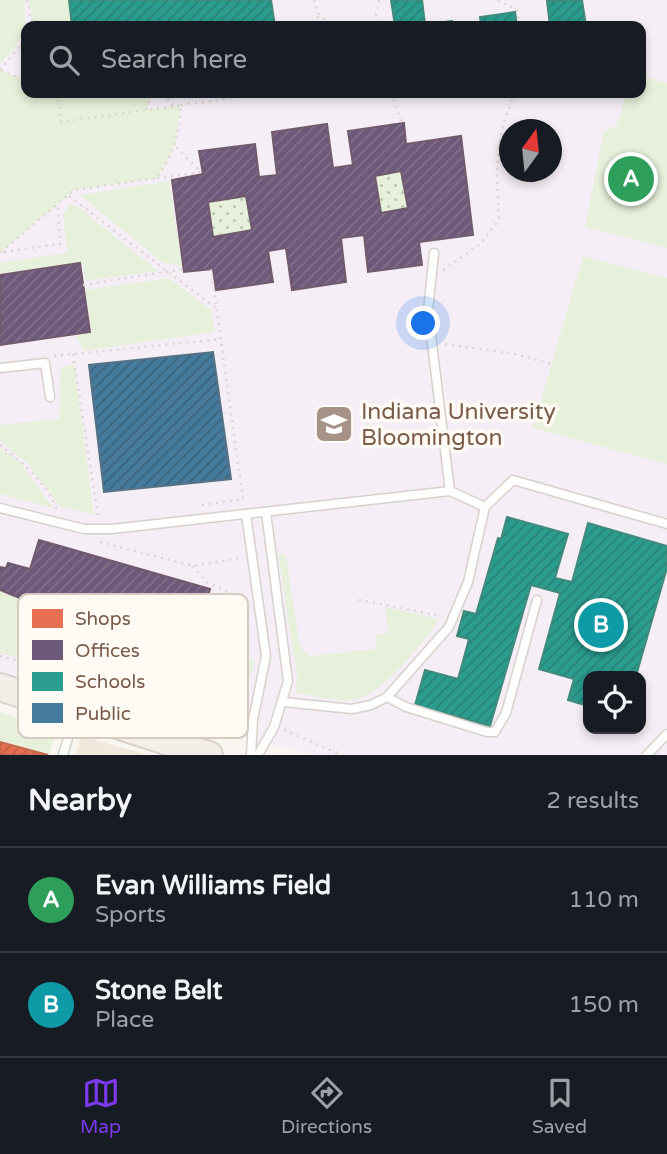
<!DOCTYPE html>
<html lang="en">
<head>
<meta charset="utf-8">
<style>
  body { margin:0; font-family:"Varela Round",sans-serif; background:#20242c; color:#f1f3f6 }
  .controls { position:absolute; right:21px; bottom:21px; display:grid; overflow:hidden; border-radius:14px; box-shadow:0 4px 10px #0003 }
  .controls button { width:63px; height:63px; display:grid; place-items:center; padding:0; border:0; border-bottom:2px solid #363941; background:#171b24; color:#f1f3f6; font:35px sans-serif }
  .compass { position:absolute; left:499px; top:119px; width:63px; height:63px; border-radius:50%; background:#171b24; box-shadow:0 4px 10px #0003; rotate:15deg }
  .you { position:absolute; left:424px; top:324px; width:24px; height:24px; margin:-18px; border:5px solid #fff; border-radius:50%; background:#1a73e8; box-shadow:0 0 0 10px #1a73e833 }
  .badge { display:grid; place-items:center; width:46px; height:46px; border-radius:50%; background:#7c3aed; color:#fff; font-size:23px; font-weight:700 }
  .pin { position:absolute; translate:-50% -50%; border:4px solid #fff; box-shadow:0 2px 7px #0006 }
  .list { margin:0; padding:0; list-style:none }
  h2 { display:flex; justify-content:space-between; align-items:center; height:91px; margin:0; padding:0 28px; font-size:30px }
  h2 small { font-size:23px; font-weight:400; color:#9ea1a6 }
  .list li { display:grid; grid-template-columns:46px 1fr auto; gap:21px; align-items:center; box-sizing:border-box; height:105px; padding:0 28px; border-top:2px solid #363941 }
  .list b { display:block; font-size:26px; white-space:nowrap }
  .list p { margin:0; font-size:23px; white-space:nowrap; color:#9ea1a6 }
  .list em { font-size:23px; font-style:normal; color:#9ea1a6 }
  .icon { flex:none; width:38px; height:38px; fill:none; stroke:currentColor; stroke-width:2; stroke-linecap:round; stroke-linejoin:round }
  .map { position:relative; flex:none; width:667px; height:755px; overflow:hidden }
  .search { position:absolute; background:#171b24; box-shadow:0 4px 10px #0003; left:21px; right:21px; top:21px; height:77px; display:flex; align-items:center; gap:18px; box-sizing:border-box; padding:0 24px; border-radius:14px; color:#9ea1a6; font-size:26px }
  .sheet { height:301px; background:#171b24 }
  nav { display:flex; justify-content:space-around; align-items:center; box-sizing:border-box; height:98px; border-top:2px solid #363941; background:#171b24; font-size:19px; color:#9ea1a6 }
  nav a { display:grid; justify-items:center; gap:4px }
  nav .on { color:#7c3aed }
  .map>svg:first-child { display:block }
  .residential { fill:#f2e8de }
  .education { fill:#f6eef6; fill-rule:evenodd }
  .green { fill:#e7f0db }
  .garden { fill:url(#garden-dots) }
  .shops { fill:url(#shops-hatch); stroke:#c66950; stroke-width:2 }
  .offices { fill:url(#offices-hatch); stroke:#715a6c; stroke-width:2; fill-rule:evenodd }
  .schools { fill:url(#schools-hatch); stroke:#428a7b; stroke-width:2 }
  .public { fill:url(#public-hatch); stroke:#557285; stroke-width:2 }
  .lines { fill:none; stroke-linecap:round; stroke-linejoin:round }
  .lane-casing { stroke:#d7d1cb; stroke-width:11 }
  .primary-casing { stroke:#dad1cc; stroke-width:30 }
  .path { stroke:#dcd5d0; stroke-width:2.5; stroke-dasharray:2 5; stroke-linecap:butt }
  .lane { stroke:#fefefd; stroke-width:8 }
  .primary { stroke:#f3eee8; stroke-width:26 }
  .labels { text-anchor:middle; stroke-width:7; stroke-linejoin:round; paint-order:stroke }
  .poi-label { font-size:23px; fill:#7a5c4d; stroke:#fffaf3; text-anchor:start }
  .key { fill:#fffaf3; stroke:#d7cbc1; stroke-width:2 }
  .key-label { font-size:19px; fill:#7a5c4d }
</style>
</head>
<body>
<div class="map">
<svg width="667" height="755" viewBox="0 0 667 755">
  <defs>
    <pattern id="garden-dots" width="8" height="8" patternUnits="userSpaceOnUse" patternTransform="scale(1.75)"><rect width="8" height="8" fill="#e7f0db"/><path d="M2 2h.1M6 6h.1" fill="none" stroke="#c0c6b4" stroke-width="1.8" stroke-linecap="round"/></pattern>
    <pattern id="shops-hatch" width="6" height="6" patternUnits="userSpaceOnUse" patternTransform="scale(1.75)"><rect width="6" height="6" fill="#e76f51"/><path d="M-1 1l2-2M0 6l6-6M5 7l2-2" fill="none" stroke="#c05e45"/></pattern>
    <pattern id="offices-hatch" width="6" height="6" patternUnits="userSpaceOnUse" patternTransform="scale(1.75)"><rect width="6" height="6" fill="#6d597a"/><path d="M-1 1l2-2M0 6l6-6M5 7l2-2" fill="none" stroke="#82708a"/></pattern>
    <pattern id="schools-hatch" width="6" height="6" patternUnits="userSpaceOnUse" patternTransform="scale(1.75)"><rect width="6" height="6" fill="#2a9d8f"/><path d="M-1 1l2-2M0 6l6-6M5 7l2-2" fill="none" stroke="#298377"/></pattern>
    <pattern id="public-hatch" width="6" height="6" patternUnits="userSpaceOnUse" patternTransform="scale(1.75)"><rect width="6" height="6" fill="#457b9d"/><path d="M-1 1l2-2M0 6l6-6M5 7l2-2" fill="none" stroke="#3d637c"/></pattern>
  </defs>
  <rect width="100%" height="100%" fill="#f9f5f0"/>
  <polygon class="residential" points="81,736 149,755 76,755"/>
  <path class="education" d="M0 0H667V755H315L0 676ZM26 26H641V93H26ZM510 130H552V172H510ZM588 676H641V729H588Z"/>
  <g class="green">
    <path d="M0 0H24C28 29 21 44 0 64Z"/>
    <polygon points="29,0 69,0 72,26 33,26"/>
    <polygon points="0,70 26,81 26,93 152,93 147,110 181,105 175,145 157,178 74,190 0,252"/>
    <polygon points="641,76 667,83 667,248 585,227 604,131 616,126 627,93 641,93"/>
    <polygon points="169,181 182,266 163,263 80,195"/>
    <polygon points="69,205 77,206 158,271 85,281 83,263 0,273 0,263 67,253 63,215"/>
    <polygon points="583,256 667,278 667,464 533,428"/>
    <polygon points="169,278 211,310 215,332 83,351 76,336 92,332 85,290"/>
    <polygon points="74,363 94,515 60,506 27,463 0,441 0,425 59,419 61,368"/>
    <polygon points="0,447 21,463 53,508 0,494"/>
    <path d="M278 554 286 555 299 642 303 651 310 656 376 649 375 635 388 633 385 607 439 619C424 642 383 694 357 699 338 703 315 696 296 693L297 675Z"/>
    <path d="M0 591 39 608 41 625 63 632 82 619C112 630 140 636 170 644L175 654 187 657 201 645 255 660 240 715 0 653Z"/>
    <polygon points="0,712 49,728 54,739 49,755 0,742"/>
  </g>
  <g class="garden">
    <polygon points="401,171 408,208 381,213 375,176"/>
    <polygon points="246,196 252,230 213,237 208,202"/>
  </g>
  <polygon class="shops" points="0,742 48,755 0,755"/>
  <g class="offices">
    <path d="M404 123 406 144 461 136 473 235 419 242 422 265 368 272 364 235 341 238 346 282 292 290 286 248 268 251 273 282 216 290 213 269 184 272 172 180 203 174 199 151 255 144 259 177 277 175 272 132 327 124 333 168 353 165 348 131ZM401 171 408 208 381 213 375 176ZM246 196 252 230 213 237 208 202Z"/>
    <polygon points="80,263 90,332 0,345 0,275"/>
    <polygon points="39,540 210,589 200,627 187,624 182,645 39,606 0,590 0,567 6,568 8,563 30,569"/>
  </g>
  <g class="schools">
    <polygon points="69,0 271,0 275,26 72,26"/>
    <polygon points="391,0 422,0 425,24 452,21 453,26 395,26"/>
    <polygon points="582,0 586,26 550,26 547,1"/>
    <polygon points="515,12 517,26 481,26 480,17"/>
    <polygon points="507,517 568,534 555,578 572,582 588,523 667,546 667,568 636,676 588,676 588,706 568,700 574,679 539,669 560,593 531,585 490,726 415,705 425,670 458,679 469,639 457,636 464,611 476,614 498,538 501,539"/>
  </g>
  <polygon class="public" points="213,352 231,479 104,492 89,365"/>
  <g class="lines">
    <g class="lane-casing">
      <g id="lane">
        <polyline points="434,253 428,311 450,491"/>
        <polyline points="0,368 45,363 50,397"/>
        <polyline points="0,508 84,529 112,529 450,491 485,507"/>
        <polyline points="246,514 266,656 253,720 251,755"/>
        <polyline points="387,697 406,707 487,732 495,732 506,713 537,600"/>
        <polyline points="283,702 352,709 371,705 387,697 449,627 468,582 485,507 513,480 667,524"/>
        <polyline points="63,755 75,714"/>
        <polyline points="258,755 274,727 288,681 266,512"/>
        <polyline points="647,755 667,734"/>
      </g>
    </g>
    <g class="primary-casing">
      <polyline id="primary" points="0,687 209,755"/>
    </g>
    <g class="path">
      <polyline points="27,0 32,26"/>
      <polyline points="314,0 318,13 333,26"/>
      <polyline points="379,0 376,16 381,26"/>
      <polyline points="498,0 517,10 520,26"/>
      <polyline points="318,16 319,26"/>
      <polyline points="0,70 26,39"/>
      <polyline points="1,70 26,81"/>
      <polyline points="163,93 174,106"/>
      <polyline points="391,93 402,123"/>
      <polyline points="181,105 268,93"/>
      <polyline points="146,110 152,93"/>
      <polyline points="157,178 201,172 176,147"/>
      <polyline points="69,196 217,309"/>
      <path d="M1 252 74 190 157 178C173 155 180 133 181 105L61 122 58 96 43 98 41 93"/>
      <polyline points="4,252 60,244 58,206"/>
      <path d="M443 270 479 245 499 220C496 167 494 143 515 93"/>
      <polyline points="83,285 184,269"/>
      <polyline points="445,344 515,354 552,364"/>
      <polyline points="73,354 98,517"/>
      <polyline points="54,356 221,339"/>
      <path d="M0 445C21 461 50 486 57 511"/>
      <polyline points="202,505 243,499 211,269"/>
      <polyline points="100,542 193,566 240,558"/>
      <polyline points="193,566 206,582 247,601"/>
      <polyline points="359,600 442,616"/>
      <path d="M0 656C80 677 161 692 241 716"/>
      <polyline points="284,730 342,755"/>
    </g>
    <use href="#lane" class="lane"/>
    <use href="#primary" class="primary"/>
  </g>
  <defs>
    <g id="university-square" transform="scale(2.0125)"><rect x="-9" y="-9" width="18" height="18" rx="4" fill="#a69286" stroke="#fffaf3"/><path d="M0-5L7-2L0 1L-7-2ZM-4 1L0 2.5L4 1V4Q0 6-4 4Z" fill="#fff"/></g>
  </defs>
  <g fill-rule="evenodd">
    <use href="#university-square" x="334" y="424"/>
  </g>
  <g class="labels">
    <g class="poi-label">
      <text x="361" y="419">Indiana University<tspan x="361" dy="26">Bloomington</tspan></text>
    </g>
  </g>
  <rect x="18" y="594" width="230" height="144" rx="10" class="key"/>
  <rect x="32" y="609" width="31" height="19" fill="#e76f51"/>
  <rect x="32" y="640" width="31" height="20" fill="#6d597a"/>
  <rect x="32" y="672" width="31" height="19" fill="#2a9d8f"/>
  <rect x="32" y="703" width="31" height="20" fill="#457b9d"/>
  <g class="key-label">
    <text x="75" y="625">Shops</text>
    <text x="75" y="657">Offices</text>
    <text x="75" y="688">Schools</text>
    <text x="75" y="720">Public</text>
  </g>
</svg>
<div class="controls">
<button><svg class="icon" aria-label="locate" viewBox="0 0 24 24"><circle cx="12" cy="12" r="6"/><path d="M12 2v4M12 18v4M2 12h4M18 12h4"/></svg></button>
</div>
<svg class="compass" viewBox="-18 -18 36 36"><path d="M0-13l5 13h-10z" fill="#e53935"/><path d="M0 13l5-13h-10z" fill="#9ea1a6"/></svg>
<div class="you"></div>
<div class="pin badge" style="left:631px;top:179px;background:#2e9e5b">A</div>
<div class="pin badge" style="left:601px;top:625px;background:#0f9aa8">B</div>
<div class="search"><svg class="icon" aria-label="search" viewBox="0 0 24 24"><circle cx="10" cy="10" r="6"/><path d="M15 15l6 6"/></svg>Search here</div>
</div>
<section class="sheet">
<h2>Nearby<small>2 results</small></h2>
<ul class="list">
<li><span class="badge" style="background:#2e9e5b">A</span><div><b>Evan Williams Field</b><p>Sports</p></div><em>110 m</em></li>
<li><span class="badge" style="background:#0f9aa8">B</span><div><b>Stone Belt</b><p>Place</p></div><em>150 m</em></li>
</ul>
</section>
<nav>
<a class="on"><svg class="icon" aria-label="map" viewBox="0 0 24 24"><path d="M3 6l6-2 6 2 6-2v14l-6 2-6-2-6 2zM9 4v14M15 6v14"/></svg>Map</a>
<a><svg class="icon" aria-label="directions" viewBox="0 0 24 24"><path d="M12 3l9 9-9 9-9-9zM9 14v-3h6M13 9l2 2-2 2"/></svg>Directions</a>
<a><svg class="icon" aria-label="saved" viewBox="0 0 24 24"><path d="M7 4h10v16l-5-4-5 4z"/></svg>Saved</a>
</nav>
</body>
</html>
